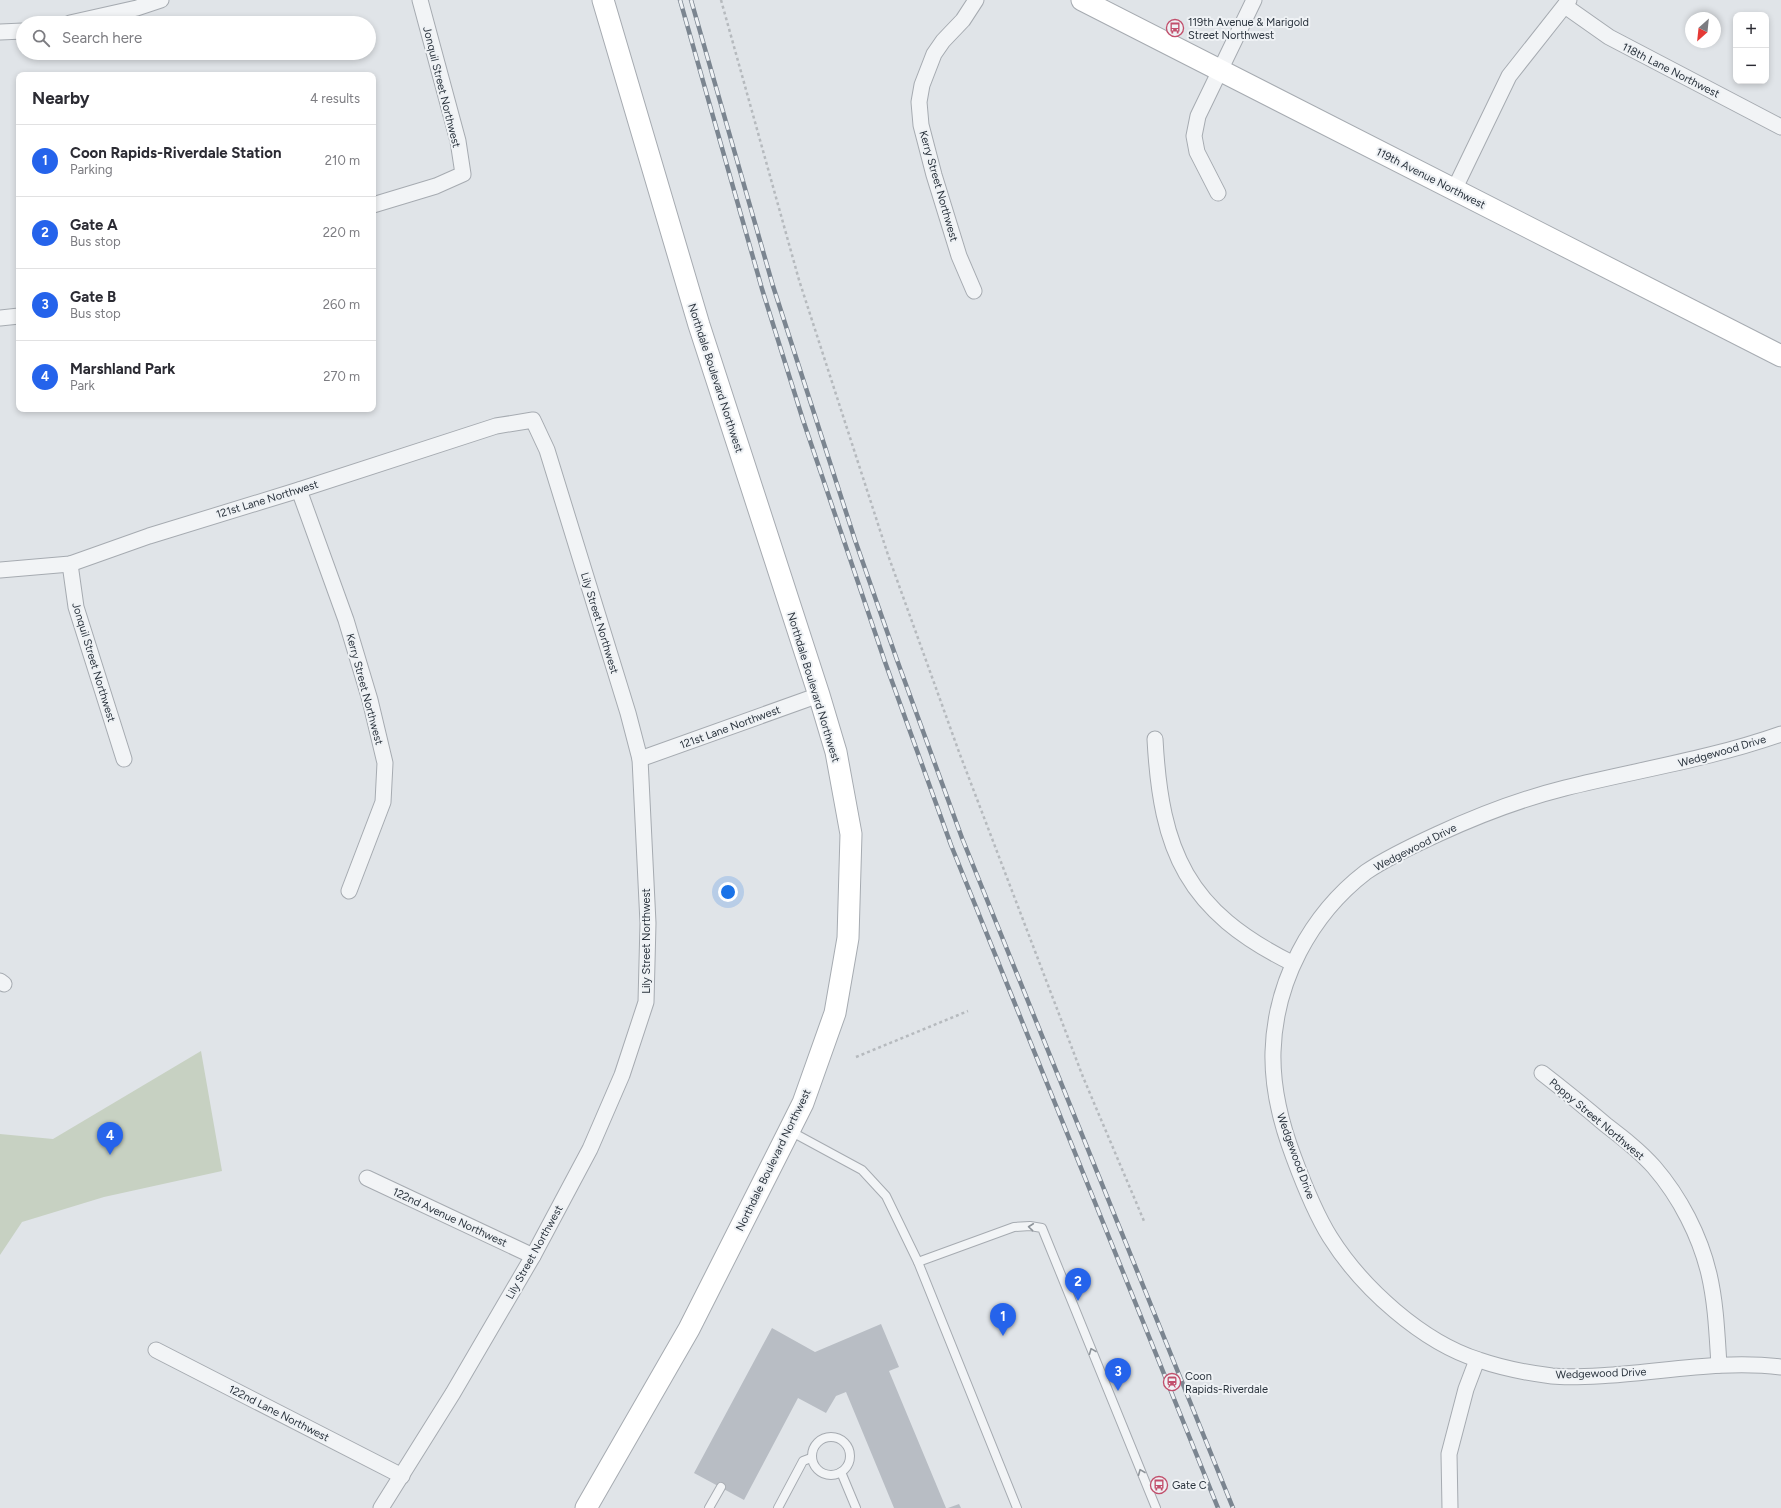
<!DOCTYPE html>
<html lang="en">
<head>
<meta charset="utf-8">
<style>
  body { margin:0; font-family:Figtree,sans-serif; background:#f2f2f3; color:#2b2b33 }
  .controls { position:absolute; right:12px; top:12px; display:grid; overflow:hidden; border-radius:8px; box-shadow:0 2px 6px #0003 }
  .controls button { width:36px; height:36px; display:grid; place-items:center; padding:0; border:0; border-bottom:1px solid #e1e1e2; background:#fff; color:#2b2b33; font:20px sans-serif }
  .compass { position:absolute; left:1685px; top:12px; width:36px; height:36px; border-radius:50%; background:#fff; box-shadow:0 2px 6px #0003; rotate:207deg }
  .you { position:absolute; left:728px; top:892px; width:14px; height:14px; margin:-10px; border:3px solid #fff; border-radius:50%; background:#1a73e8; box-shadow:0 0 0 6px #1a73e833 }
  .badge { display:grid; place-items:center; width:26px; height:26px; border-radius:50%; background:#2563eb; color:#fff; font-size:13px; font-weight:700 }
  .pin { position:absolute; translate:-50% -33px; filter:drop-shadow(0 1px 2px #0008) }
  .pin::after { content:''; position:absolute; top:21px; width:14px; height:12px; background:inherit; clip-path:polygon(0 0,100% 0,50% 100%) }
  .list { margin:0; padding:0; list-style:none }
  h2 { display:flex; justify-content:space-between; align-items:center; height:52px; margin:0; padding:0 16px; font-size:17px }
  h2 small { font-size:13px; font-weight:400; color:#7c7c81 }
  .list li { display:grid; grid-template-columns:26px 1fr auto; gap:12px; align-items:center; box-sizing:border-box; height:72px; padding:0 16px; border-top:1px solid #e1e1e2 }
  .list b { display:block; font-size:15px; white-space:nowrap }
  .list p { margin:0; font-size:13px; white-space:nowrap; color:#7c7c81 }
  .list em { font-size:13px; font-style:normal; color:#7c7c81 }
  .icon { flex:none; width:22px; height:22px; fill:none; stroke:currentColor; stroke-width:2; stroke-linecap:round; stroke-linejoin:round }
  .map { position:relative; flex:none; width:1781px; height:1508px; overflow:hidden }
  .search { position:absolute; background:#fff; box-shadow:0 2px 6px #0003; left:16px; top:16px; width:360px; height:44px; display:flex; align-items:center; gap:10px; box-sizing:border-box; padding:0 14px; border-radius:22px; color:#7c7c81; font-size:15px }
  .panel { position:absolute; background:#fff; box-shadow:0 2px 6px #0003; left:16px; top:72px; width:360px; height:340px; border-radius:8px }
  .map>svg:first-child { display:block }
  .green { fill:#c7d1c2 }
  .building { fill:#b8bdc4 }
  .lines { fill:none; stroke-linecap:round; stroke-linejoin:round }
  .lane-casing { stroke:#a6abb1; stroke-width:10 }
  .street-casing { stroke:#a6abb1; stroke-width:17 }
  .secondary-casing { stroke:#a6abb1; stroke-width:23 }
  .path { stroke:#b6babe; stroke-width:2.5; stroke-dasharray:3 3; stroke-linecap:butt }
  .lane { stroke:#f2f4f6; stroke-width:8 }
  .street { stroke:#f2f4f6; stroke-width:15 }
  .secondary { stroke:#fff; stroke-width:21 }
  .rail-casing { stroke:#7b8590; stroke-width:4.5 }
  .rail { stroke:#eff2f5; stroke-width:3; stroke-dasharray:9; stroke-linecap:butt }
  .oneway { stroke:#8e949a }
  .labels { text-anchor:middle; stroke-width:4; stroke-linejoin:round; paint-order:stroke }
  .poi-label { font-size:11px; fill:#2a333d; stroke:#eff2f5; text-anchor:start }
  .street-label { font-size:11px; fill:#2a333d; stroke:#eff2f5 }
</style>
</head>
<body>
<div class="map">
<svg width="1781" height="1508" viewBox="0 0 1781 1508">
  <rect width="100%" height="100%" fill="#e0e4e8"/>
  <polygon class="green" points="201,1051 222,1171 104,1197 22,1222 0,1255 0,1134 53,1139"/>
  <g class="building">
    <polygon points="881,1324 899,1367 889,1371 946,1508 894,1508 846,1392 836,1396 826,1413 798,1398 744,1500 694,1473 772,1328 815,1352"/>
    <polygon points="959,1504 961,1508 948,1508"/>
  </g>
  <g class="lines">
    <g class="lane-casing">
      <g id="lane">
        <polyline points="790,1131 862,1170 886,1196 918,1262 1017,1508"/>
        <polyline points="918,1262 1014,1227 1030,1226 1042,1228 1156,1508"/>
        <circle cx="831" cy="1456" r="19"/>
        <polyline points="841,1472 856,1508"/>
        <polyline points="709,1508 721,1487"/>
        <polyline points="778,1508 803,1461 811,1458"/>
      </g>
    </g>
    <g class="street-casing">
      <g id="street">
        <polyline points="1565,6 1609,37 1781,127"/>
        <polyline points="70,23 137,8 161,0"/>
        <polyline points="0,32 23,31"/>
        <polyline points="1454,190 1509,76 1569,0"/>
        <polyline points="1218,193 1197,152 1194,136 1198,116 1254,0"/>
        <polyline points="373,205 436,186 463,174 458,141 420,0"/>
        <polyline points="974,291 959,256 934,175 921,125 919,102 922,85 934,54 943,41 963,20 976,0"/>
        <polyline points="0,318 19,316"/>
        <polyline points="299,490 346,620 370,700 385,763 383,802 349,891"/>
        <polyline points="70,564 76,607 124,759"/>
        <polyline points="0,570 70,564 149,536 299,490 496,426 533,420 547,450 628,713 640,759 648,923 646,1002 622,1075 590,1149 533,1256 453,1393 381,1508"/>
        <path d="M1781 734C1710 759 1637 770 1565 788 1521 799 1479 815 1438 834 1414 845 1388 857 1366 872 1310 915 1275 982 1273 1052 1272 1088 1281 1124 1294 1158 1304 1185 1315 1213 1330 1237 1362 1288 1422 1342 1479 1360 1502 1368 1528 1373 1552 1376 1572 1378 1593 1376 1613 1375 1669 1371 1725 1360 1781 1367"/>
        <path d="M1155 739C1161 852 1187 911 1292 963"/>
        <polyline points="640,759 819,695"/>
        <polyline points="0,981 4,984"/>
        <path d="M1542 1073C1564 1090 1585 1107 1606 1125 1623 1138 1640 1151 1654 1167 1680 1197 1700 1236 1709 1274 1716 1304 1717 1335 1719 1365"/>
        <polyline points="367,1178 533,1256"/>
        <polyline points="156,1350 402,1476"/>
        <polyline points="1450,1508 1449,1454 1466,1389 1477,1360"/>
      </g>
    </g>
    <g class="secondary-casing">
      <g id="secondary">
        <polyline points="1082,0 1781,356"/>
        <polyline points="586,1508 689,1329 789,1131 803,1103 835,1013 848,938 851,834 836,752 819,695 699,325 603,0"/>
      </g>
    </g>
    <g class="path">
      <polyline points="721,0 799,280 888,555 959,752 1083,1077 1144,1221"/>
      <polyline points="856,1057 968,1011"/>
    </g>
    <use href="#lane" class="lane"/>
    <use href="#street" class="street"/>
    <use href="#secondary" class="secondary"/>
    <g class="rail-casing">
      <g id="rail">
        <polyline points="680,0 762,289 803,420 885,662 951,845 1218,1508"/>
        <polyline points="691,0 773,286 855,540 897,660 962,838 1233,1508"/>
      </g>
    </g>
    <use href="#rail" class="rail"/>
  </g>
  <defs><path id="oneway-chevron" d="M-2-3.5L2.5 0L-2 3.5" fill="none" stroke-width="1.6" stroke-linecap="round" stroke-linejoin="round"/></defs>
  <g class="oneway">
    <use href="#oneway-chevron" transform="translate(1031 1227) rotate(-174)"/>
    <use href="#oneway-chevron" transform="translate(1092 1351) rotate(-112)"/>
    <use href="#oneway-chevron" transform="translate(1141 1472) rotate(-112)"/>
  </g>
  <defs>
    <g id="bus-ring" transform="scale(0.9)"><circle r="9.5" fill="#eff2f5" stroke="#c24f6c" stroke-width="1.5"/><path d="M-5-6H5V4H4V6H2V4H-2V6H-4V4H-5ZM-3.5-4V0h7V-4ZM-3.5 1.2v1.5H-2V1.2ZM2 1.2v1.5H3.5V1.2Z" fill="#c24f6c"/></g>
    <g id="station-ring" transform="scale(0.9)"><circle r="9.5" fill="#eff2f5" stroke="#c24f6c" stroke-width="1.5"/><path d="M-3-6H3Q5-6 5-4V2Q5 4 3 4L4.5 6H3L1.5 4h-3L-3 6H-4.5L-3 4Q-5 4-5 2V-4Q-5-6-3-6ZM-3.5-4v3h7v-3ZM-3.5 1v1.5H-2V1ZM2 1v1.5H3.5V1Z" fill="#c24f6c"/></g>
  </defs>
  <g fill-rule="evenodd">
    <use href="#bus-ring" x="1175" y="28"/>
    <use href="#station-ring" x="1172" y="1382"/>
    <use href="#bus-ring" x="1159" y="1485"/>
  </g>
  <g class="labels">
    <g class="poi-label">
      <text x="1188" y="26">119th Avenue &amp; Marigold<tspan x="1188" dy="13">Street Northwest</tspan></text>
      <text x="1185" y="1380">Coon<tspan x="1185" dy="13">Rapids-Riverdale</tspan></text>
      <text x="1172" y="1489">Gate C</text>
    </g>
    <g class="street-label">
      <text transform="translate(1671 70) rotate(27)" y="4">118th Lane Northwest</text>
      <text transform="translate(442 87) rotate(76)" y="4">Jonquil Street Northwest</text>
      <text transform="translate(1431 178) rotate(27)" y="4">119th Avenue Northwest</text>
      <text transform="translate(939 186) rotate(74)" y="4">Kerry Street Northwest</text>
      <text transform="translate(716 378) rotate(72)" y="4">Northdale Boulevard Northwest</text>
      <text transform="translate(267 499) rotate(-17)" y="4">121st Lane Northwest</text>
      <text transform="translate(600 623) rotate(73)" y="4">Lily Street Northwest</text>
      <text transform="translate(94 662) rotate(73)" y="4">Jonquil Street Northwest</text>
      <text transform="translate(814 687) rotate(73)" y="4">Northdale Boulevard Northwest</text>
      <text transform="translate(365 689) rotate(75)" y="4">Kerry Street Northwest</text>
      <text transform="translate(730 727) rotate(-20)" y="4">121st Lane Northwest</text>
      <text transform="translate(1722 751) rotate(-16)" y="4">Wedgewood Drive</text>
      <text transform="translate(1415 847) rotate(-27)" y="4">Wedgewood Drive</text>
      <text transform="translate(646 941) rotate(-90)" y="4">Lily Street Northwest</text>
      <text transform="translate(1597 1119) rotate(40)" y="4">Poppy Street Northwest</text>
      <text transform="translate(1296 1156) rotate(70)" y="4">Wedgewood Drive</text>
      <text transform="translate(773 1160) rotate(-64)" y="4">Northdale Boulevard Northwest</text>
      <text transform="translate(450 1217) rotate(25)" y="4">122nd Avenue Northwest</text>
      <text transform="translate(534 1252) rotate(-61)" y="4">Lily Street Northwest</text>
      <text transform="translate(1601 1373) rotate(-2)" y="4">Wedgewood Drive</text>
      <text transform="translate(279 1413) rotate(27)" y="4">122nd Lane Northwest</text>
    </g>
  </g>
</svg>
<div class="controls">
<button>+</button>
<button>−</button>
</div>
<svg class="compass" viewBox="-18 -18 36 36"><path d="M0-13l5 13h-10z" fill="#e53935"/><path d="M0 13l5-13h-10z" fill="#7c7c81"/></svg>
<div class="you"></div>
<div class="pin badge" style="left:1003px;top:1336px">1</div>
<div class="pin badge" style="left:1078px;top:1301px">2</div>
<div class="pin badge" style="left:1118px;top:1391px">3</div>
<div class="pin badge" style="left:110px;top:1155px">4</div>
<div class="search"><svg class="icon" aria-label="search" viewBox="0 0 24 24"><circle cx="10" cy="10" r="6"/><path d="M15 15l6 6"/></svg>Search here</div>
<section class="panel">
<h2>Nearby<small>4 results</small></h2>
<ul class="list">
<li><span class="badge">1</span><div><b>Coon Rapids-Riverdale Station</b><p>Parking</p></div><em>210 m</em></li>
<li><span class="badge">2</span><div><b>Gate A</b><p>Bus stop</p></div><em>220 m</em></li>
<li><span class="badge">3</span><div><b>Gate B</b><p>Bus stop</p></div><em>260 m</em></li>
<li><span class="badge">4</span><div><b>Marshland Park</b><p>Park</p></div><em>270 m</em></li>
</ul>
</section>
</div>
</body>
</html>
